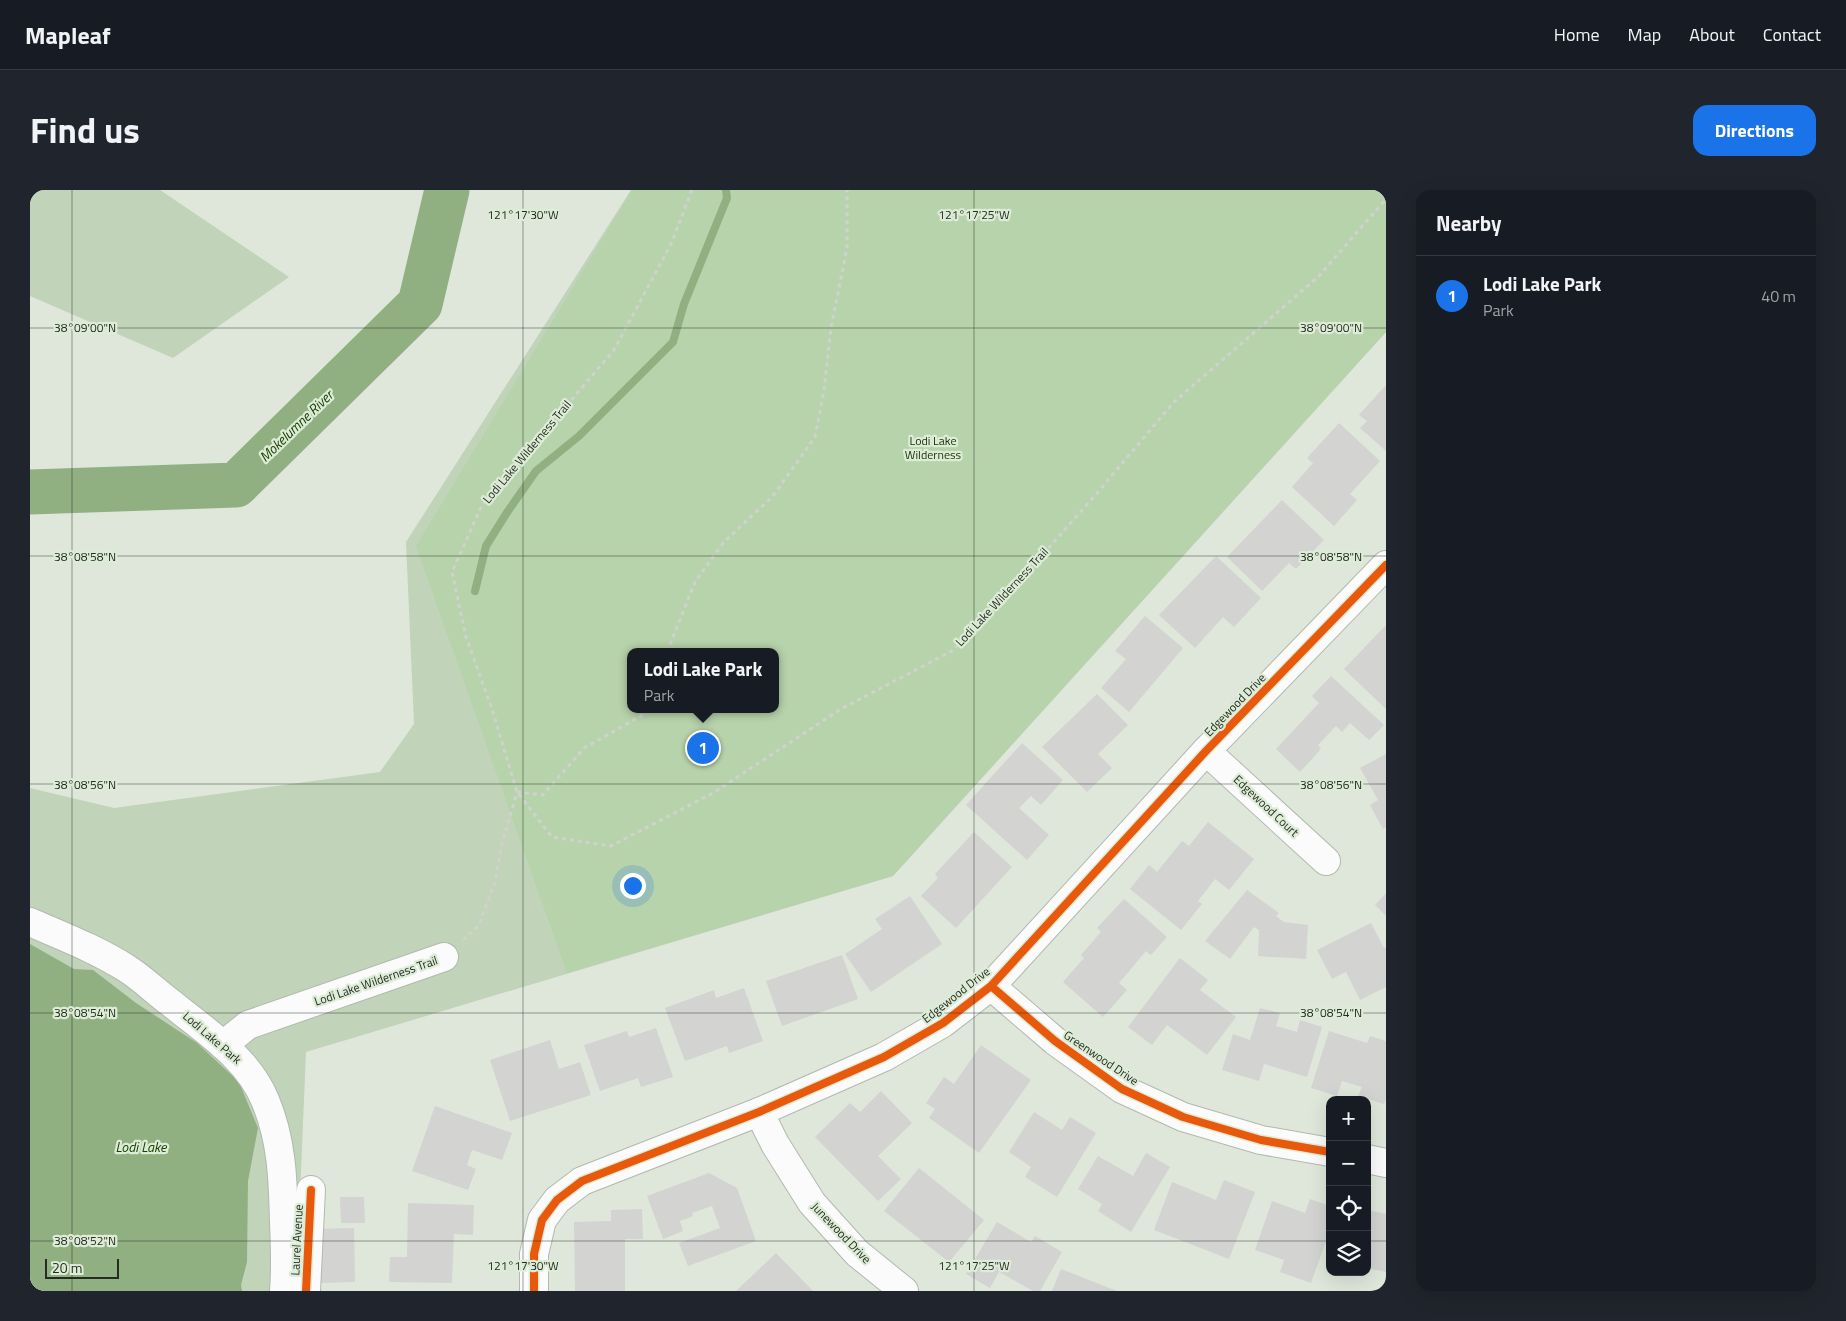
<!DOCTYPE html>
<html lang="en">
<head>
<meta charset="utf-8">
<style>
  body { margin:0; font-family:"Titillium Web",sans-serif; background:#20242c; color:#f1f3f6 }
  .controls { position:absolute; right:15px; bottom:15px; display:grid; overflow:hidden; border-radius:10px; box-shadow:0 5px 20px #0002 }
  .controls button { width:45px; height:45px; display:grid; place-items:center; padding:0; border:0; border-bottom:1px solid #363941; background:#171b24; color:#f1f3f6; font:25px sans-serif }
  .scale { position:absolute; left:15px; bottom:12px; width:74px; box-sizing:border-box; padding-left:5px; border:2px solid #252b22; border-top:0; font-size:14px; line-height:18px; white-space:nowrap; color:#252b22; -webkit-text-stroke:4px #ddecd6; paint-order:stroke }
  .you { position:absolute; left:602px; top:695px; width:18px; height:18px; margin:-12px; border:4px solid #fff; border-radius:50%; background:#1a73e8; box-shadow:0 0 0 8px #1a73e833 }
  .badge { display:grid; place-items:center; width:32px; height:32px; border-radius:50%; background:#1a73e8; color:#fff; font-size:16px; font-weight:700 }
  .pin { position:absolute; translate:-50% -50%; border:2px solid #fff; box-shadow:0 1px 5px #0006 }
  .popup { position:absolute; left:597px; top:458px; width:152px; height:65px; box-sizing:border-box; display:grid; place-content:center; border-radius:10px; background:#171b24; filter:drop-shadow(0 1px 4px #0005); font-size:16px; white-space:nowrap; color:#9ea1a6 }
  .popup b { font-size:19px; color:#f1f3f6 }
  .popup::after { content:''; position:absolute; left:50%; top:100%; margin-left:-10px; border:10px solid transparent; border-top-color:#171b24 }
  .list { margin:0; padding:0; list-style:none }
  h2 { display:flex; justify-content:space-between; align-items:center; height:65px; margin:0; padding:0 20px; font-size:21px }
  h2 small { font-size:16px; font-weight:400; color:#9ea1a6 }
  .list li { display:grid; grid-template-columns:32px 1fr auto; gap:15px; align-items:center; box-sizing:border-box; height:80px; padding:0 20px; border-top:1px solid #363941 }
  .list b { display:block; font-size:19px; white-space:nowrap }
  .list p { margin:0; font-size:16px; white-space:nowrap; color:#9ea1a6 }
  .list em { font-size:16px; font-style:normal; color:#9ea1a6 }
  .icon { flex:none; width:28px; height:28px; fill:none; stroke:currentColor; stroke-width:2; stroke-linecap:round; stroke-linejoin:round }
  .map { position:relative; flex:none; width:1356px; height:1101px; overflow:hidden; border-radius:15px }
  header { display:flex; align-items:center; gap:30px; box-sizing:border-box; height:70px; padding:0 25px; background:#171b24; border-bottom:1px solid #363941 }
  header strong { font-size:24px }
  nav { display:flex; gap:28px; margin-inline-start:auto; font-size:18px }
  .intro { display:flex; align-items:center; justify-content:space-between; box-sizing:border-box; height:120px; padding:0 30px }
  h1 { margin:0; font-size:35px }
  .button { padding:12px 22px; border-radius:15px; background:#1a73e8; color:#fff; font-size:18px; font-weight:700 }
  main { display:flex; gap:30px; padding:0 30px }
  aside { flex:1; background:#171b24; border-radius:15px; box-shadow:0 5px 20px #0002 }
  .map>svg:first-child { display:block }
  .green { fill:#c1d3b9; fill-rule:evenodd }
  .forest { fill:#b7d3ab; fill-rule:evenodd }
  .water { fill:#90b082 }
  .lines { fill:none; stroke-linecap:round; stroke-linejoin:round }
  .stream { stroke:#90b082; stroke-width:8 }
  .river { stroke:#90b082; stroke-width:45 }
  .building { fill:#d3d3d2 }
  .minor-casing { stroke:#b2b9af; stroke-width:30 }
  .path { stroke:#d0d2ce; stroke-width:3; stroke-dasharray:4 4; stroke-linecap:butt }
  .minor { stroke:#fafbfa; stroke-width:28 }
  .cycleway-casing { stroke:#ddecd6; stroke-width:11 }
  .cycleway { stroke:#e8590c; stroke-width:8 }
  .ticks { fill:none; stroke:#252b22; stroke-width:1; stroke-opacity:0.45 }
  .labels { text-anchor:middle; stroke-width:4.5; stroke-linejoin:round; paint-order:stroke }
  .park-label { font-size:12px; fill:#153105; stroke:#ddecd6 }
  .street-label { font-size:12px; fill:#252b22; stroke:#ddecd6 }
  .water-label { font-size:14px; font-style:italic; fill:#184000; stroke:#ddecd6 }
  .ticks-label { font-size:12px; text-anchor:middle; fill:#252b22; stroke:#ddecd6; stroke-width:4.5; stroke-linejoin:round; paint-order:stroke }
</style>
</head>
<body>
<header>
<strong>Mapleaf</strong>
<nav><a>Home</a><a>Map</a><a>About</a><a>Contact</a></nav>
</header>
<div class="intro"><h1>Find us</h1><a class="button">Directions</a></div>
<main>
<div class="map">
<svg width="1356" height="1101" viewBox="0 0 1356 1101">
  <rect width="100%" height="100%" fill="#dfe7db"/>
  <g class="green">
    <polygon points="0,0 130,0 259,87 143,168 0,106"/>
    <path d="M601 0H1356V142L863 686 276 862 266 1101H0V598L84 618 350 582 384 534 376 352ZM600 462H746V519H600Z"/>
  </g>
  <path class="forest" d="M602 0H1356V142L863 686 537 783 386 356ZM600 462H746V519H600Z"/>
  <polygon class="water" points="0,754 44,779 63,780 106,813 167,853 209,892 228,938 218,991 217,1072 211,1095 212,1101 0,1101"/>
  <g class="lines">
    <polyline class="stream" points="445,401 456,356 478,321 506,281 549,246 643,152 654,114 697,8 696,0"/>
    <polyline class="river" points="0,302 206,295 390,114 417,0"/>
  </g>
  <g class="building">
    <polygon points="1356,195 1356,261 1330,238 1337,231 1329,225"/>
    <polygon points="1309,233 1350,271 1320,304 1327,310 1304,336 1262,297 1283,273 1277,268"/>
    <polygon points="1252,310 1294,350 1266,379 1259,373 1232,401 1197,367"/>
    <polygon points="1186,366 1231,408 1204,437 1193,427 1165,458 1129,425"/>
    <polygon points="1115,426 1153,458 1099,522 1071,498 1096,469 1085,461"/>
    <polygon points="1356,435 1356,519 1314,479"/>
    <polygon points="1301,486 1354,535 1339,550 1320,533 1312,542 1306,536 1288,555 1291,559 1270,582 1246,559 1289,513 1282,506"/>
    <polygon points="1067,504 1098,535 1068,564 1082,578 1057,602 1012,557"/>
    <polygon points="992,553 1033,590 1011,615 1001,606 989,618 1019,645 997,670 936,615"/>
    <polygon points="1356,564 1356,637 1353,639 1340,615 1348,610 1330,578"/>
    <polygon points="1178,632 1224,669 1199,700 1185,689 1168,711 1172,714 1151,740 1100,699 1119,675 1127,682 1152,651 1159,656"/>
    <polygon points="944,642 982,677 926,738 891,706 908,688 905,684"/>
    <polygon points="1217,700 1249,723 1246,726 1254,732 1278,735 1276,769 1228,766 1229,740 1224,737 1200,769 1175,751"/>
    <polygon points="1356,703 1356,726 1345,715"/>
    <polygon points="880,706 912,754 841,802 815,764 852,739 845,729"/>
    <polygon points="1094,709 1137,747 1121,765 1116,761 1089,793 1097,800 1073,827 1033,792 1054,768 1051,765 1071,742 1067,738"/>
    <polygon points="1341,733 1354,758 1356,757 1356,797 1330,810 1316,782 1302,789 1287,760"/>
    <polygon points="812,765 828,809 752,836 736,791"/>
    <polygon points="1150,768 1178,790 1170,800 1206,827 1177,865 1137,835 1122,855 1098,837"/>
    <polygon points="714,798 733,851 699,863 697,856 655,871 635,818 684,800 686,808"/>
    <polygon points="1230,818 1250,823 1246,836 1267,842 1270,830 1292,837 1277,887 1234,874 1229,891 1192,880 1203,844 1220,850"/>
    <polygon points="626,838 643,887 611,897 608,888 570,901 554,855 597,841 599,847"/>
    <polygon points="1299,841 1337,853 1340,846 1356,851 1356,908 1354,914 1328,906 1332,897 1312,891 1307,906 1281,898"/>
    <polygon points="520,850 529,879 550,872 561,905 480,931 460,870"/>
    <polygon points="951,855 1001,890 949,963 899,928 905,919 896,913 914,887 924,894"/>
    <polygon points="851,901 882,933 848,966 871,989 848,1011 785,947 820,913 830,922"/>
    <polygon points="405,916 482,943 472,970 442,960 437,975 446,979 438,1000 382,981"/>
    <polygon points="1004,922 1032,940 1040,927 1066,943 1027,1007 995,987 1001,977 979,962"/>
    <polygon points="1116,963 1140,977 1101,1042 1068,1021 1072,1014 1048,999 1068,966 1103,986"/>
    <polygon points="889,978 954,1030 919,1072 854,1021"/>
    <polygon points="679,983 707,998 726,1051 658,1076 649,1053 690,1038 682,1016 662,1023 663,1026 650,1031 653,1041 633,1049 617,1006"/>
    <polygon points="1194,990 1225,1002 1199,1069 1124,1040 1142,992 1186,1010"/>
    <polygon points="310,1007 334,1007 335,1033 311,1033"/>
    <polygon points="1280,1009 1300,1016 1300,1040 1281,1093 1250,1082 1254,1070 1225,1060 1242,1011 1275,1023"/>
    <polygon points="378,1013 444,1015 443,1045 424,1044 422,1093 359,1092 360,1067 377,1067"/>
    <polygon points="612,1019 613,1049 595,1049 595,1101 545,1101 544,1032 581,1031 581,1020"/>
    <polygon points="1337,1020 1356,1024 1356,1082 1337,1078"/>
    <polygon points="967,1032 1001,1052 1005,1046 1032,1062 1010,1101 1003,1101 969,1082 960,1098 936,1084"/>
    <polygon points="324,1038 325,1092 290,1093 289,1039"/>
    <polygon points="746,1063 783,1101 706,1101"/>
    <polygon points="1031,1079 1087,1101 1022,1101"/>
  </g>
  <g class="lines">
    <g class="minor-casing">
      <g id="minor">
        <polyline points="1176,561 1296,671"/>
        <path d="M0 732C32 746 66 759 96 778 112 788 126 802 141 813 175 841 218 868 235 910 252 950 253 990 254 1033 255 1056 256 1078 254 1101"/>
        <polyline points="961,796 1025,851 1092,899 1153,927 1231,950 1300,962"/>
        <polyline points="193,855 218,835 414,767"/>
        <polyline points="729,922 745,954 782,1013 827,1063 874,1101"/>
        <polyline points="1337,969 1356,973"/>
        <polyline points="276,1101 281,1000"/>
        <polyline points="504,1101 504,1064 512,1030 527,1010 552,991 729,922 854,867 913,833 961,796 1176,561 1356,375"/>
      </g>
    </g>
    <g class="path">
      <polyline points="662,0 641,54 584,160 452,315 422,382 436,447 462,519 487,602 522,647 581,656 683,603 811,519 922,461 978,404 1068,302 1143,213 1288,87 1356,9"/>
      <polyline points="637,462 665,392 693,353 743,306 785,247 794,200 801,138 817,58 817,0"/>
      <polyline points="487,602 513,605 554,558 611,526 614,519"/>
      <polyline points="433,750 449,735 465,692 472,654 487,602"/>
    </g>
    <use href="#minor" class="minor"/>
    <g class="cycleway-casing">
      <g id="cycleway">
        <polyline points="961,796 1025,851 1092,899 1153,927 1231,950 1300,962"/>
        <polyline points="276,1101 281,1000"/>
        <polyline points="504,1101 504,1064 512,1030 527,1010 552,991 729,922 854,867 913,833 961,796 1176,561 1356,375"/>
      </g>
    </g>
    <use href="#cycleway" class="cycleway"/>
  </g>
  <path class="ticks" d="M42 0V1101M493 0V1101M944 0V1101M0 138H1356M0 366H1356M0 594H1356M0 823H1356M0 1051H1300M1337 1051H1356"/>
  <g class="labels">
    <g class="park-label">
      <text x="903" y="255">Lodi Lake<tspan x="903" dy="14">Wilderness</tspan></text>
    </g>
    <g class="street-label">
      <text transform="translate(497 262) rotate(-50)" y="4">Lodi Lake Wilderness Trail</text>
      <text transform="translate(972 407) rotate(-47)" y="4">Lodi Lake Wilderness Trail</text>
      <text transform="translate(1205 515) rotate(-46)" y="4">Edgewood Drive</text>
      <text transform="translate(1236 616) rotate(43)" y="4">Edgewood Court</text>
      <text transform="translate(346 791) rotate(-19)" y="4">Lodi Lake Wilderness Trail</text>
      <text transform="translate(926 805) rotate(-38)" y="4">Edgewood Drive</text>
      <text transform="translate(182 848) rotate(41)" y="4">Lodi Lake Park</text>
      <text transform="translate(1071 868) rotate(34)" y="4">Greenwood Drive</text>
      <text transform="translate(811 1043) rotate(46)" y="4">Junewood Drive</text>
      <text transform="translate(267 1050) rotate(-87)" y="4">Laurel Avenue</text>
    </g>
    <g class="water-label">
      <text transform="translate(266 236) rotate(-44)" y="5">Mokelumne River</text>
      <text x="111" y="962">Lodi Lake</text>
    </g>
  </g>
  <g class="ticks-label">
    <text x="493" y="29">121°17'30"W</text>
    <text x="944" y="29">121°17'25"W</text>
    <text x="55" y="142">38°09'00"N</text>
    <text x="1301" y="142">38°09'00"N</text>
    <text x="55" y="371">38°08'58"N</text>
    <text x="1301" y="371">38°08'58"N</text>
    <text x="55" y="599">38°08'56"N</text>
    <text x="1301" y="599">38°08'56"N</text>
    <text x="55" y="827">38°08'54"N</text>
    <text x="1301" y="827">38°08'54"N</text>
    <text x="55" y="1055">38°08'52"N</text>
    <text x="493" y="1080">121°17'30"W</text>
    <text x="944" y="1080">121°17'25"W</text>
  </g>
</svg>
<div class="controls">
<button>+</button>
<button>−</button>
<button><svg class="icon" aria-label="locate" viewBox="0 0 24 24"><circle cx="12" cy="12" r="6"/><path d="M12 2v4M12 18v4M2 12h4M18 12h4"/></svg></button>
<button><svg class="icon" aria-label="layers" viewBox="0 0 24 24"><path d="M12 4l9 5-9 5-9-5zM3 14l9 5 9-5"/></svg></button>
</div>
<div class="scale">20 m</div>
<div class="you"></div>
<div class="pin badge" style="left:673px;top:558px">1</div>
<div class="popup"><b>Lodi Lake Park</b>Park</div>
</div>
<aside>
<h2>Nearby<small></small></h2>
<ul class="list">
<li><span class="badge">1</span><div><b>Lodi Lake Park</b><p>Park</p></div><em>40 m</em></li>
</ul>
</aside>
</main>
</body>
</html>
